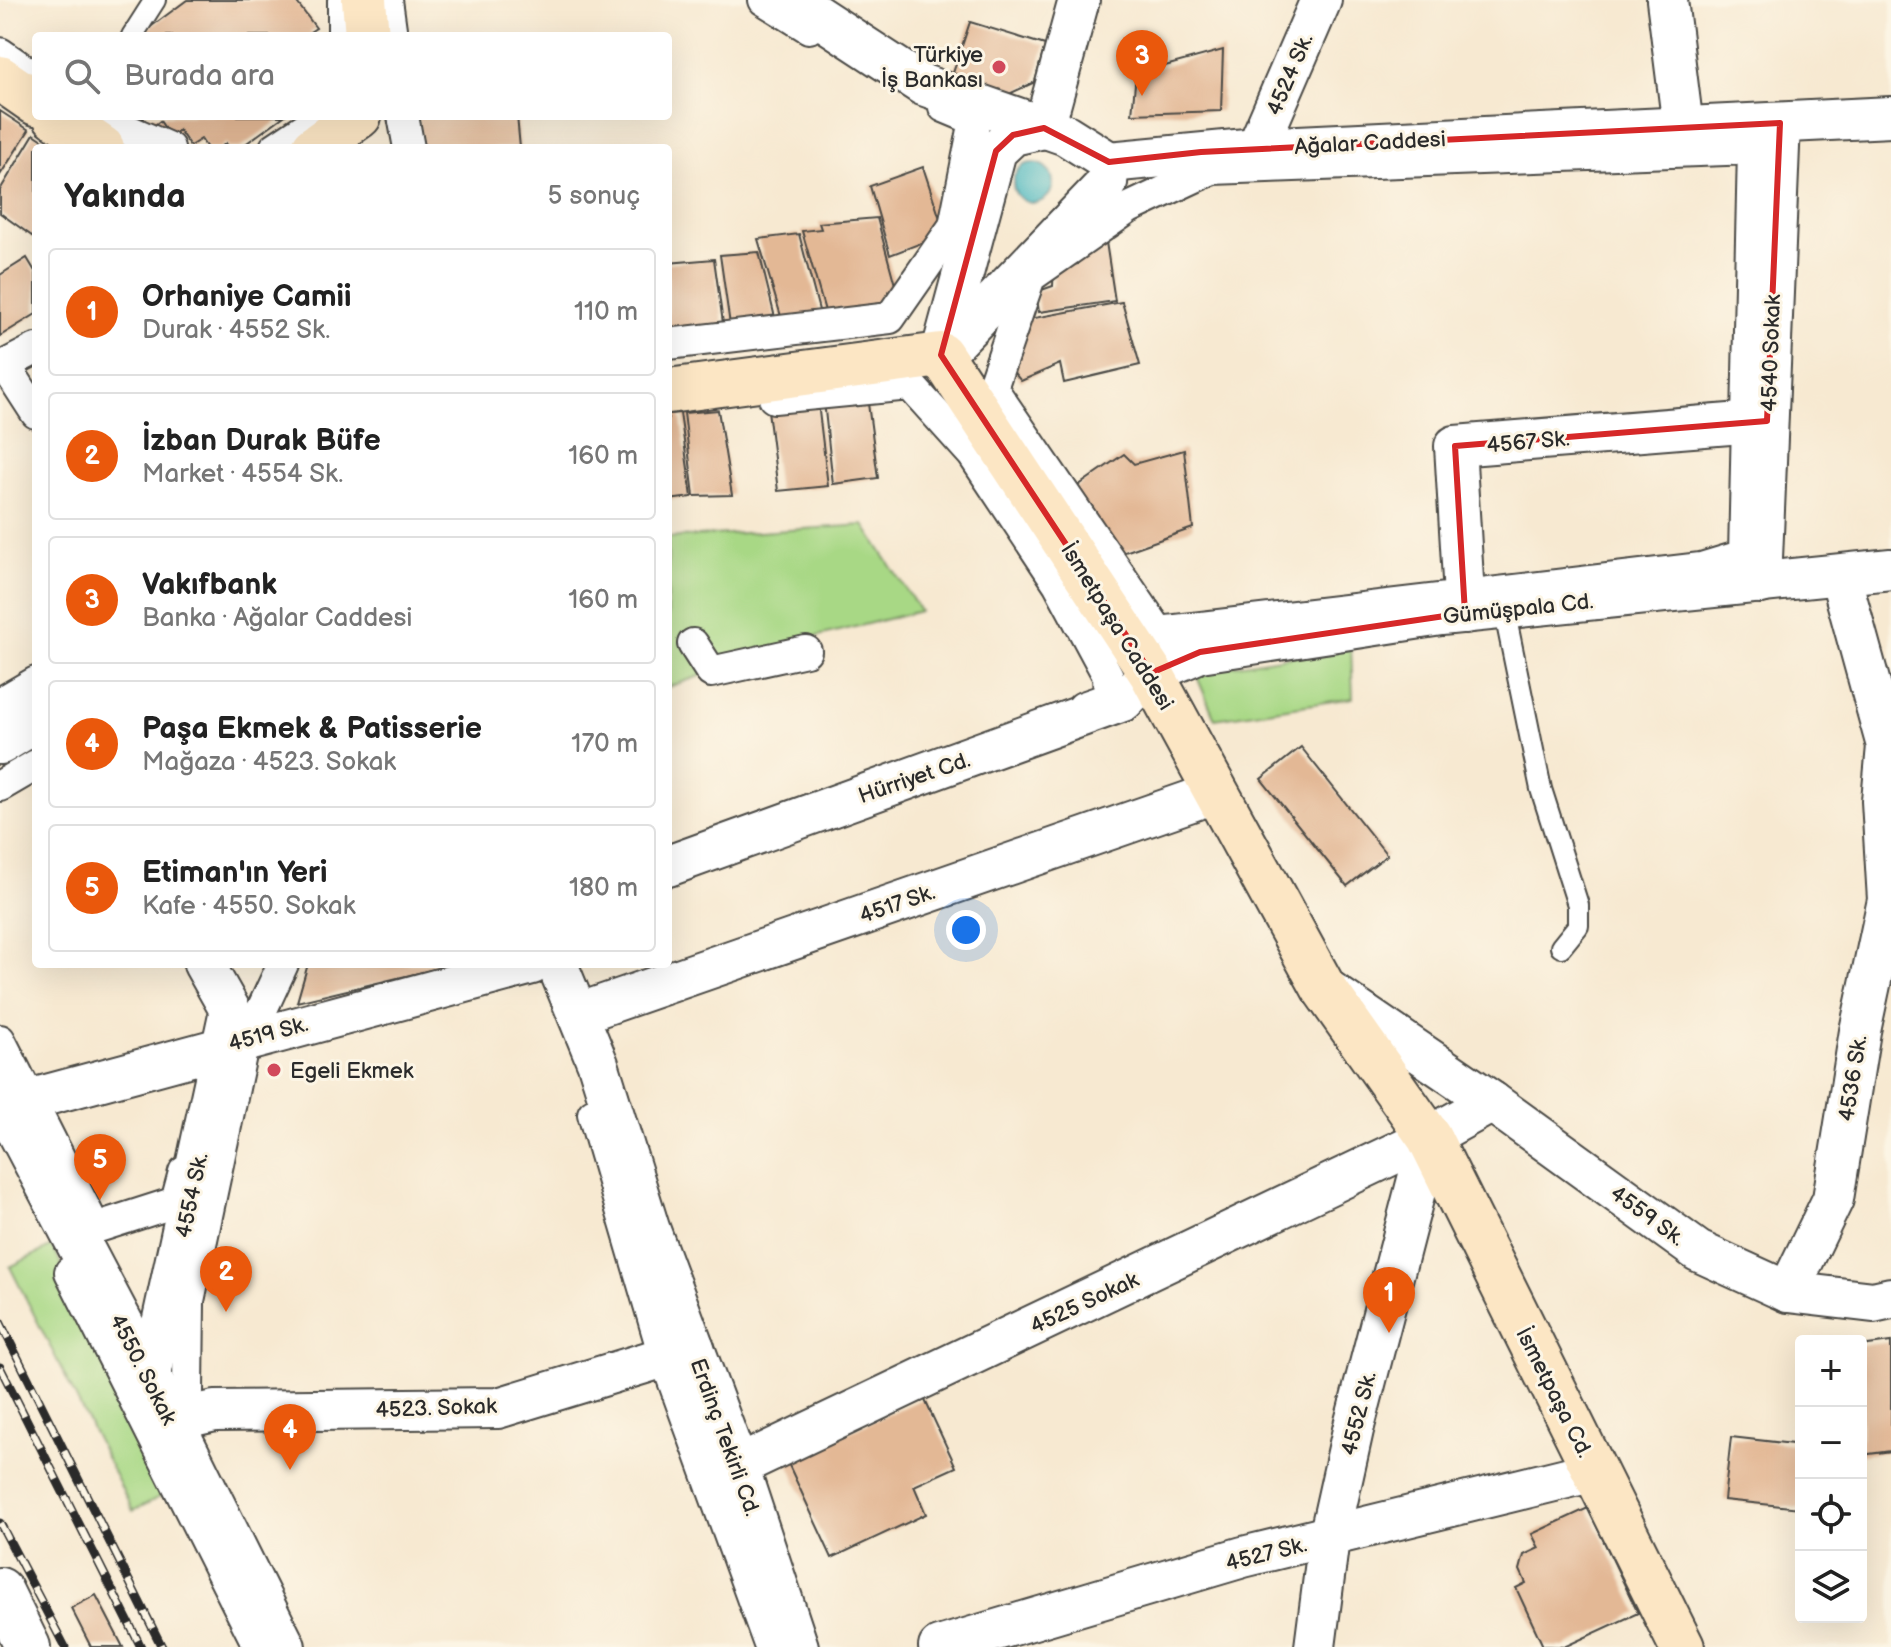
<!DOCTYPE html>
<html lang="tr">
<head>
<meta charset="utf-8">
<style>
  body { margin:0; font-family:"Balsamiq Sans",sans-serif; background:#f6f6f6; color:#222 }
  .controls { position:absolute; right:24px; bottom:24px; display:grid; overflow:hidden; border-radius:8px; box-shadow:0 8px 32px #0002 }
  .controls button { width:72px; height:72px; display:grid; place-items:center; padding:0; border:0; border-bottom:2px solid #e0e0e0; background:#fff; color:#222; font:40px sans-serif }
  .you { position:absolute; left:966px; top:930px; width:28px; height:28px; margin:-20px; border:6px solid #fff; border-radius:50%; background:#1a73e8; box-shadow:0 0 0 12px #1a73e833 }
  .badge { display:grid; place-items:center; width:52px; height:52px; border-radius:50%; background:#ea580c; color:#fff; font-size:26px; font-weight:700 }
  .pin { position:absolute; translate:-50% -66px; filter:drop-shadow(0 2px 4px #0008) }
  .pin::after { content:''; position:absolute; top:42px; width:28px; height:24px; background:inherit; clip-path:polygon(0 0,100% 0,50% 100%) }
  .list { margin:0; padding:0; list-style:none }
  h2 { display:flex; justify-content:space-between; align-items:center; height:104px; margin:0; padding:0 32px; font-size:34px }
  h2 small { font-size:26px; font-weight:400; color:#767676 }
  .list li { display:grid; grid-template-columns:52px 1fr auto; gap:24px; align-items:center; box-sizing:border-box; height:128px; margin:0 16px 16px; padding:0 16px; border:2px solid #e0e0e0; border-radius:8px }
  .list b { display:block; font-size:30px; white-space:nowrap }
  .list p { margin:0; font-size:26px; white-space:nowrap; color:#767676 }
  .list em { font-size:26px; font-style:normal; color:#767676 }
  .icon { flex:none; width:44px; height:44px; fill:none; stroke:currentColor; stroke-width:2; stroke-linecap:round; stroke-linejoin:round }
  .map { position:relative; flex:none; width:1891px; height:1647px; overflow:hidden }
  .search { position:absolute; background:#fff; box-shadow:0 8px 32px #0002; left:32px; top:32px; width:640px; height:88px; display:flex; align-items:center; gap:20px; box-sizing:border-box; padding:0 28px; border-radius:8px; color:#767676; font-size:30px }
  .panel { position:absolute; background:#fff; box-shadow:0 8px 32px #0002; left:32px; top:144px; width:640px; height:824px; border-radius:8px }
  .map>svg:first-child { display:block }
  .green { fill:#a8d885; stroke:#6a8258; stroke-width:2 }
  .water { fill:#46b6be; stroke:#387074; stroke-width:2 }
  .building { fill:#e3b895 }
  .lines { fill:none; stroke-linecap:round; stroke-linejoin:round }
  .service-casing { stroke:#4a4844; stroke-width:24 }
  .pedestrian-casing { stroke:#4a4844; stroke-width:34 }
  .minor-casing { stroke:#4a4844; stroke-width:44 }
  .tertiary-casing { stroke:#4a4844; stroke-width:48 }
  .secondary-casing { stroke:#4a4844; stroke-width:48 }
  .service { stroke:#fff; stroke-width:20 }
  .pedestrian { stroke:#fff; stroke-width:30 }
  .minor { stroke:#fff; stroke-width:40 }
  .tertiary { stroke:#fff; stroke-width:44 }
  .secondary { stroke:#fce6c4; stroke-width:44 }
  .rail-casing { stroke:#2b2b2b; stroke-width:9 }
  .rail { stroke:#fcf5e5; stroke-width:6; stroke-dasharray:18; stroke-linecap:butt }
  .marked { fill:none; stroke:#d62828; stroke-width:6; stroke-linejoin:round }
  .poi-dot { fill:#d1495b; stroke:#fcf5e5; stroke-width:3 }
  .labels { text-anchor:middle; stroke-width:6; stroke-linejoin:round; paint-order:stroke }
  .poi-label { font-size:22px; fill:#2b2b2b; stroke:#fcf5e5; text-anchor:end }
  .street-label { font-size:22px; fill:#2b2b2b; stroke:#fcf5e5 }
</style>
</head>
<body>
<div class="map">
<svg width="1891" height="1647" viewBox="0 0 1891 1647">
  <rect width="100%" height="100%" fill="#fcf5e5"/>
  <filter id="ink" filterUnits="userSpaceOnUse"><feTurbulence type="fractalNoise" baseFrequency=".0125" numOctaves="2"/><feDisplacementMap in="SourceGraphic" scale="16" xChannelSelector="R" yChannelSelector="G"/><feConvolveMatrix kernelMatrix="1 2 1 2 8 2 1 2 1" color-interpolation-filters="sRGB"/></filter>
  <filter id="wash" filterUnits="userSpaceOnUse"><feTurbulence type="fractalNoise" baseFrequency=".006" numOctaves="4" result="noise"/><feDisplacementMap in="SourceGraphic" scale="32" xChannelSelector="R" yChannelSelector="G"/><feGaussianBlur stdDeviation="1.8" result="paint"/><feColorMatrix in="noise" values="0 0 0 0 0 0 0 0 0 0 0 0 0 0 0 0 0 1.4 0 .05"/><feComposite in="paint" operator="in"/></filter>
  <g filter="url(#wash)">
    <rect width="100%" height="100%" fill="#f7e9d1"/>
    <g class="green">
      <polygon points="864,525 920,611 818,636 668,687 668,538"/>
      <polygon points="1351,646 1353,698 1215,719 1195,672"/>
      <polygon points="52,1246 175,1489 133,1511 10,1267"/>
    </g>
    <circle class="water" cx="1033" cy="183" r="20"/>
    <g id="blocks">
      <g class="building">
        <polygon points="187,0 295,0 316,28 310,32 313,36 143,36 141,34"/>
        <polygon points="970,22 1045,45 1035,82 1007,95 952,76"/>
        <polygon points="1223,50 1221,111 1132,114 1136,74"/>
        <polygon points="0,111 29,130 0,175"/>
        <polygon points="142,116 284,116 240,148 229,148 226,143 220,148 207,148 201,139 190,146 179,130 171,137 160,121 151,128"/>
        <polygon points="418,116 517,116 520,148 423,148"/>
        <polygon points="34,134 55,148 36,148 36,239 0,213 0,190"/>
        <polygon points="923,167 945,234 890,255 870,186"/>
        <polygon points="877,218 898,296 889,311 827,318 802,231 821,229 819,223"/>
        <polygon points="799,234 821,318 783,323 758,239"/>
        <polygon points="1106,242 1115,301 1039,312 1036,292 1053,286 1054,267 1078,264 1078,250"/>
        <polygon points="759,252 777,326 731,332 720,255"/>
        <polygon points="27,258 36,273 36,314 0,336 0,275"/>
        <polygon points="714,259 724,330 668,339 668,263"/>
        <polygon points="1122,302 1140,365 1064,383 1060,364 1021,381 1009,367 1023,320"/>
        <polygon points="867,396 878,478 833,484 824,401"/>
        <polygon points="818,403 828,486 778,491 768,410"/>
        <polygon points="718,410 732,495 694,496 684,413"/>
        <polygon points="680,413 692,497 668,500 668,414"/>
        <polygon points="1184,450 1193,528 1119,554 1072,490 1124,454 1134,464"/>
        <polygon points="1301,747 1387,855 1347,886 1261,779"/>
        <polygon points="308,964 452,964 452,965 297,1002"/>
        <polygon points="1891,1342 1891,1451 1861,1455 1861,1346"/>
        <polygon points="924,1398 956,1467 914,1486 926,1514 832,1558 787,1461"/>
        <polygon points="1731,1437 1801,1445 1800,1508 1724,1500"/>
        <polygon points="1588,1508 1638,1613 1564,1647 1543,1646 1516,1588 1526,1583 1520,1570 1524,1555 1539,1548 1532,1534"/>
        <polygon points="96,1595 123,1647 91,1647 71,1608"/>
      </g>
    </g>
  </g>
  <g filter="url(#ink)">
    <use href="#blocks" fill-opacity="0" stroke="#4a4844" stroke-width="2"/>
    <g class="lines">
      <g class="service-casing">
        <g id="service">
          <polyline points="132,36 155,0"/>
          <polyline points="1504,609 1541,789 1578,905 1578,926 1561,947"/>
        </g>
      </g>
      <g class="pedestrian-casing">
        <g id="pedestrian">
          <polyline points="387,0 392,36"/>
          <polyline points="764,0 809,28"/>
          <polyline points="343,36 343,0"/>
          <polyline points="0,53 36,78"/>
          <polyline points="96,116 169,148"/>
          <polyline points="403,116 409,148"/>
          <polyline points="275,148 323,116"/>
          <polygon points="1753,149 1744,555 1701,568 1159,632 992,388 1030,277 1129,208 1212,169"/>
          <polyline points="668,344 890,318 954,226 975,120 944,107"/>
          <polyline points="36,349 5,365 36,413"/>
          <polyline points="774,398 910,385 973,455 1058,583 1108,676 1109,698 1083,707"/>
          <polyline points="693,644 711,672 806,651"/>
          <polyline points="0,703 36,682"/>
          <polyline points="0,786 36,765"/>
          <polyline points="0,1040 95,1228 176,1202 184,1172"/>
          <polyline points="593,1114 664,1356 770,1647"/>
          <polyline points="70,1272 259,1647"/>
          <polyline points="150,1421 188,1392 189,1301 241,1055 283,964"/>
        </g>
      </g>
      <g class="minor-casing">
        <g id="minor">
          <polyline points="793,0 923,85 1066,135 1109,162"/>
          <polyline points="1667,0 1683,127"/>
          <polyline points="1044,128 1079,0"/>
          <polyline points="1257,148 1321,0"/>
          <polyline points="1109,162 1257,148 1891,117"/>
          <polyline points="944,353 1107,183 1109,162"/>
          <polyline points="941,355 996,151 1013,135 1044,128"/>
          <polyline points="1761,583 1780,123"/>
          <polyline points="1465,613 1455,446 1767,421"/>
          <polyline points="668,866 1123,701 1151,673 1200,652 1441,615 1891,569"/>
          <polyline points="557,964 598,1064 649,1228 738,1466 798,1647"/>
          <polyline points="1331,992 1492,1102 1698,1251 1788,1292 1873,1302 1891,1298"/>
          <polyline points="578,1014 1217,792"/>
          <polyline points="6,1106 532,964"/>
          <polyline points="1788,1292 1833,1199 1860,1031 1888,900 1882,801 1887,746 1840,575"/>
          <polyline points="150,1379 230,1010 204,964"/>
          <polyline points="170,1421 215,1411 498,1408 694,1348"/>
          <polyline points="738,1466 1429,1137 1492,1102"/>
          <polyline points="939,1647 1243,1557 1595,1471"/>
          <polyline points="1315,1647 1329,1538 1353,1430 1429,1137"/>
        </g>
      </g>
      <g class="tertiary-casing">
        <g id="tertiary">
          <polyline points="0,742 36,720"/>
          <polyline points="0,1094 150,1379 283,1647"/>
          <polyline points="0,1590 28,1647"/>
        </g>
      </g>
      <g class="secondary-casing">
        <g id="secondary">
          <polyline points="364,0 367,36"/>
          <polyline points="0,78 36,103"/>
          <polyline points="55,116 102,148"/>
          <polyline points="314,148 359,116"/>
          <polyline points="668,391 941,355 1151,673 1323,987 1429,1137 1682,1647"/>
        </g>
      </g>
      <use href="#service" class="service"/>
      <use href="#pedestrian" class="pedestrian"/>
      <use href="#minor" class="minor"/>
      <use href="#tertiary" class="tertiary"/>
      <use href="#secondary" class="secondary"/>
      <g class="rail-casing">
        <g id="rail">
          <polyline points="0,1322 162,1647"/>
          <polyline points="0,1367 141,1647"/>
          <polyline points="0,1523 65,1647"/>
        </g>
      </g>
      <use href="#rail" class="rail"/>
    </g>
  </g>
  <path class="marked" d="M1780 123 1767 421 1455 446 1465 613 1200 652 1151 673 941 355 996 151 1013 135 1044 128 1109 162 1201 152Z"/>
  <g class="poi-dot">
    <circle cx="999" cy="67" r="8"/>
    <circle cx="274" cy="1070" r="8"/>
  </g>
  <g class="labels">
    <g class="poi-label">
      <text x="983" y="62">Türkiye<tspan x="983" dy="25">İş Bankası</tspan></text>
      <text x="290" y="1078" text-anchor="start">Egeli Ekmek</text>
    </g>
    <g class="street-label">
      <text transform="translate(1289 74) rotate(-67)" y="8">4524 Sk.</text>
      <text transform="translate(1370 142) rotate(-3)" y="8">Ağalar Caddesi</text>
      <text transform="translate(1770 353) rotate(-88)" y="8">4540 Sokak</text>
      <text transform="translate(1528 441) rotate(-5)" y="8">4567 Sk.</text>
      <text transform="translate(1518 608) rotate(-6)" y="8">Gümüşpala Cd.</text>
      <text transform="translate(1118 626) rotate(58)" y="8">İsmetpaşa Caddesi</text>
      <text transform="translate(914 777) rotate(-19)" y="8">Hürriyet Cd.</text>
      <text transform="translate(897 903) rotate(-19)" y="8">4517 Sk.</text>
      <text transform="translate(268 1033) rotate(-15)" y="8">4519 Sk.</text>
      <text transform="translate(1852 1078) rotate(-81)" y="8">4536 Sk.</text>
      <text transform="translate(191 1195) rotate(-78)" y="8">4554 Sk.</text>
      <text transform="translate(1648 1215) rotate(36)" y="8">4559 Sk.</text>
      <text transform="translate(1084 1302) rotate(-25)" y="8">4525 Sokak</text>
      <text transform="translate(144 1369) rotate(63)" y="8">4550. Sokak</text>
      <text transform="translate(1555 1392) rotate(63)" y="8">İsmetpaşa Cd.</text>
      <text transform="translate(436 1407) rotate(-2)" y="8">4523. Sokak</text>
      <text transform="translate(1358 1413) rotate(-76)" y="8">4552 Sk.</text>
      <text transform="translate(726 1437) rotate(70)" y="8">Erdinç Tekirli Cd.</text>
      <text transform="translate(1266 1553) rotate(-14)" y="8">4527 Sk.</text>
    </g>
  </g>
</svg>
<div class="controls">
<button>+</button>
<button>−</button>
<button><svg class="icon" aria-label="locate" viewBox="0 0 24 24"><circle cx="12" cy="12" r="6"/><path d="M12 2v4M12 18v4M2 12h4M18 12h4"/></svg></button>
<button><svg class="icon" aria-label="layers" viewBox="0 0 24 24"><path d="M12 4l9 5-9 5-9-5zM3 14l9 5 9-5"/></svg></button>
</div>
<div class="you"></div>
<div class="pin badge" style="left:1389px;top:1333px">1</div>
<div class="pin badge" style="left:226px;top:1312px">2</div>
<div class="pin badge" style="left:1142px;top:96px">3</div>
<div class="pin badge" style="left:290px;top:1470px">4</div>
<div class="pin badge" style="left:100px;top:1200px">5</div>
<div class="search"><svg class="icon" aria-label="search" viewBox="0 0 24 24"><circle cx="10" cy="10" r="6"/><path d="M15 15l6 6"/></svg>Burada ara</div>
<section class="panel">
<h2>Yakında<small>5 sonuç</small></h2>
<ul class="list">
<li><span class="badge">1</span><div><b>Orhaniye Camii</b><p>Durak · 4552 Sk.</p></div><em>110 m</em></li>
<li><span class="badge">2</span><div><b>İzban Durak Büfe</b><p>Market · 4554 Sk.</p></div><em>160 m</em></li>
<li><span class="badge">3</span><div><b>Vakıfbank</b><p>Banka · Ağalar Caddesi</p></div><em>160 m</em></li>
<li><span class="badge">4</span><div><b>Paşa Ekmek &amp; Patisserie</b><p>Mağaza · 4523. Sokak</p></div><em>170 m</em></li>
<li><span class="badge">5</span><div><b>Etiman'ın Yeri</b><p>Kafe · 4550. Sokak</p></div><em>180 m</em></li>
</ul>
</section>
</div>
</body>
</html>
